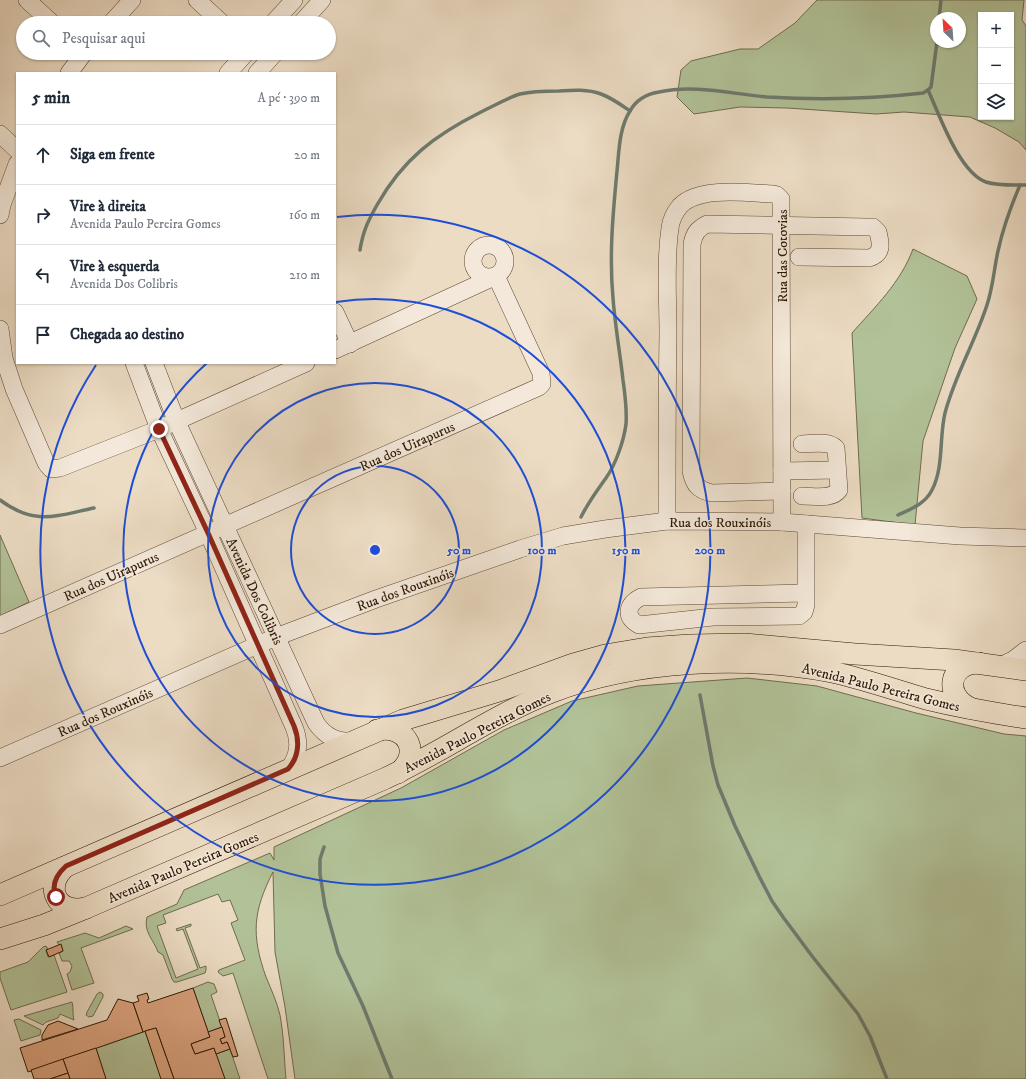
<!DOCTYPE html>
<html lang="pt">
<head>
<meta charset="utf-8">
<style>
  body { margin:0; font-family:"IM FELL DW Pica",serif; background:#f6f6f7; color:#1f2937 }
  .controls { position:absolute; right:12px; top:12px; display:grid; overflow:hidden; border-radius:0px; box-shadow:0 1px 3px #0004 }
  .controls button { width:36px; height:36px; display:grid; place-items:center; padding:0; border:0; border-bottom:1px solid #e0e1e3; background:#fff; color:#1f2937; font:20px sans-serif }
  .compass { position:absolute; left:930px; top:12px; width:36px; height:36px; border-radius:50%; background:#fff; box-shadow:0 1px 3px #0004; rotate:335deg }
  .stop { position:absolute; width:12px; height:12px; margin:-9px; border:3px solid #8f2418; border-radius:50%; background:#fff }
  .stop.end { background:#8f2418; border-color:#fff; box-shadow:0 1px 4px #0008 }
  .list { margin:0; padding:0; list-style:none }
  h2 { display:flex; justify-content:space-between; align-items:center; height:52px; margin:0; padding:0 16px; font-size:17px }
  h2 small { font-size:13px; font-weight:400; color:#747a83 }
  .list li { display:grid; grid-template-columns:26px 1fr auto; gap:12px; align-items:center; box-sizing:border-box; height:60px; padding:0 16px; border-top:1px solid #e0e1e3 }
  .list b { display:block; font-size:15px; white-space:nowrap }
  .list p { margin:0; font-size:13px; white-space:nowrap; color:#747a83 }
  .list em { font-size:13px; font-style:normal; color:#747a83 }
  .icon { flex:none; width:22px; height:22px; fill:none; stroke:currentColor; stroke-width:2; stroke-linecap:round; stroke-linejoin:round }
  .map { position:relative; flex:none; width:1026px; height:1079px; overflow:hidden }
  .search { position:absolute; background:#fff; box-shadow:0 1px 3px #0004; left:16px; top:16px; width:320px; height:44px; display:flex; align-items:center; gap:10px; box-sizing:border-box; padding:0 14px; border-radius:22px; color:#747a83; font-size:15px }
  .panel { position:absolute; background:#fff; box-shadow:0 1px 3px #0004; left:16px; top:72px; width:320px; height:292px; border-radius:0px }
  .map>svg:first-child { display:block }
  .green { fill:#b2c298; stroke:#706c4e; fill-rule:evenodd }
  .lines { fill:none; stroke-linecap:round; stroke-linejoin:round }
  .stream { stroke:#6e7a6e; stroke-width:3.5 }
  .building { fill:#dca480; stroke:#2d1704 }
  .minor-casing { stroke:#5d4834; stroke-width:18 }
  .major-casing { stroke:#2d1704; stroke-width:22 }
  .minor { stroke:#f3e8d9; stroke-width:17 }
  .major { stroke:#ecdcc4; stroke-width:21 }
  .route { stroke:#8f2418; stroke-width:5 }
  .ring { fill:none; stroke:#1d4ed8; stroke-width:2 }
  .labels { text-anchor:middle; stroke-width:3; stroke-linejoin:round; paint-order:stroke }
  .street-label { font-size:14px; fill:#2d1704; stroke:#f3e8d9 }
  .centre { fill:#1d4ed8; stroke:#f3e8d9; stroke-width:2 }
  .ring-label { font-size:12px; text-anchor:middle; font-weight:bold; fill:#1d4ed8; stroke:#f3e8d9; stroke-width:3; stroke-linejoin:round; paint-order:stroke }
</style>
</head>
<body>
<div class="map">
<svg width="1026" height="1079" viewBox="0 0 1026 1079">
  <rect width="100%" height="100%" fill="#ecdcc4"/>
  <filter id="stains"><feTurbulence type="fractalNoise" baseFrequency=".005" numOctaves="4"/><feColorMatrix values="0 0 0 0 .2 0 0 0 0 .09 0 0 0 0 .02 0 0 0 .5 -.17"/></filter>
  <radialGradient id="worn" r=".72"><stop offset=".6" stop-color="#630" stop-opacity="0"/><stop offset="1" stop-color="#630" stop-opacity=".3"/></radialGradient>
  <g class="green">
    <path d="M817 0H1024L1022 20 1026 26V150L1019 142 995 128 970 117 904 112 876 114 787 108 740 107 694 114 677 97 681 70 691 61 740 49H758L795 23ZM981 15H1011V117H981ZM936 18H960V42H936Z"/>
    <path d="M913 249 967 276 977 299 955 348 923 441 915 525 862 518 852 333C875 307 901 282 913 249Z"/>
    <polygon points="0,535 29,602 0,616"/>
    <path d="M747 678 817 686 916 713 1004 734 1026 736V1079H295L285 1007 275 952 273 872C253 911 251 935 266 977 271 989 277 1002 280 1015 284 1036 284 1058 286 1079H268L233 973 223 976 218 972 219 970 245 960 231 923 238 920 230 900 222 902 218 894 163 915 166 923 157 926 176 978 198 969 183 929 177 931 176 929 191 924V926L185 928 200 968 206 966V970L205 973 177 982H174L172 979 163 955 158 952C154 940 143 932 147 917L177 904 184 890 270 853 274 860V847L401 788 504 730 572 701 638 686Z"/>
    <polygon points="126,926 133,929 81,948 94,983 72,990 67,974 70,972 72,966 69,961 62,961 59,953 63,951 61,945 59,945 57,942 85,933 99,938"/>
    <polygon points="46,946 48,949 46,950 48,957 54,955 67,992 11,1010 0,978 0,972 28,962 43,947"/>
    <polygon points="208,982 214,984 217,992 211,995 222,1027 208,1032 193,988"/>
    <polygon points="100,992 103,994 103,997 93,1016 89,1017 86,1015 87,1012 97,994"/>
    <path d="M72 1002C74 1008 72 1013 74 1020L60 1014 58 1018 46 1022 43 1025 24 1016Z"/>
    <polygon points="19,1019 41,1030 40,1035 21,1041 14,1020"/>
    <polygon points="145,1031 161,1079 106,1079 96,1048"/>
    <polygon points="230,1049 240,1079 225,1079 216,1054"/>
  </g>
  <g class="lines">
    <g class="stream">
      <polyline points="939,18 941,0"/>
      <path d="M928 90C940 116 959 172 986 182 998 186 1013 185 1026 185"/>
      <path d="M360 250C363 231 368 221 377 205 403 159 435 135 481 112 494 106 507 98 520 94 533 91 546 91 559 91 573 90 588 89 601 94 612 98 620 104 630 111"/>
      <path d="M0 500C35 526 55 516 94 508"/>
      <path d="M898 515C911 509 925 504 932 490 944 467 939 438 945 413 955 375 975 342 987 305 993 287 994 269 998 251 1003 228 1011 206 1020 185"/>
      <path d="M581 517C589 501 596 492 606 478 616 464 624 440 626 424 627 410 625 394 623 380 620 353 615 325 613 298 609 255 613 213 617 171 619 152 619 128 630 111 636 100 647 94 659 92 695 84 731 94 767 97 819 100 871 99 923 93L928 90 931 87 937 42"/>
      <polyline points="700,695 713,766 718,785 735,826 759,876 772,901 783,917 812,956 858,1014 870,1036 887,1079"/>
      <polyline points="324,847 320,859 320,874 325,906 338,953 363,1006 392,1079"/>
    </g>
  </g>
  <g class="building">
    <polygon points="61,944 63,951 49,957 46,950"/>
    <polygon points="193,988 210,1037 191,1044 195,1054 214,1048 225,1079 174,1079 156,1028 143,1032 133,1003 139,1001 137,996 147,993 149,999 147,1000 148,1003"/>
    <polygon points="118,999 133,1003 143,1032 28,1072 20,1048 107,1020"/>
    <polygon points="226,1018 238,1056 233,1057 227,1042 222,1044 220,1039 225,1037 219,1020"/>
    <polygon points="58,1021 78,1029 42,1040 42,1035 48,1025"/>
    <polygon points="222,1027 225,1037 220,1039 222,1044 227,1042 230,1049 216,1054 214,1048 195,1054 191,1044 210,1037 208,1032"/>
    <polygon points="156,1028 174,1079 161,1079 145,1031"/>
    <polygon points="96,1048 106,1079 70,1079 63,1059"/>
    <polygon points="63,1059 68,1073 50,1079 34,1079 31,1070"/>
    <polygon points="68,1073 70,1079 50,1079"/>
  </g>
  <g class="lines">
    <g class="minor-casing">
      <g id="minor">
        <polyline points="27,0 52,23"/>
        <polyline points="197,0 222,23"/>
        <polyline points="111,23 132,0"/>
        <polyline points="273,23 294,0"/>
        <polyline points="301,23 322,0"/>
        <polyline points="69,73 84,53"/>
        <polyline points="228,73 246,53"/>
        <polyline points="257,73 275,53"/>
        <polyline points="0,134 17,150"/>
        <polyline points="0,215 2,205 17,164"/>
        <circle cx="489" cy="261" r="16"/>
        <polyline points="335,312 350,344"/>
        <polyline points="0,329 4,358 14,389 46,463 51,469 60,468 159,429 306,363"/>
        <path d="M134 363 159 429 208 533 294 727C300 741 299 757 288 769"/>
        <path d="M154 363 176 420 316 723C325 736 336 742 352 741"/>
        <path d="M802 444C812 444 828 440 836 448L839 490C832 500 814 496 802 496"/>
        <polyline points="782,471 837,470"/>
        <path d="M782 491 712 493C698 490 694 485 691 471L692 244C694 234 697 229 707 224L867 227H873L878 232C881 244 883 254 869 258L799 257"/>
        <path d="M667 521C667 459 667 396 668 334 668 299 665 262 670 228 671 220 675 212 680 206 699 186 747 193 773 194L777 195 781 199 782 522"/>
        <path d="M805 593 641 597C627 604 624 617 639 625L713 617 799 616 804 612 806 605V524"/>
        <polyline points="0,625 539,387 542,384 541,373 496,276 335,350"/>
        <polyline points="1000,666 1013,660 1026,650"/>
        <polyline points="0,758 276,637 376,599 520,549 563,536 605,529 667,521 782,522 960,536 1026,538"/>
      </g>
    </g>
    <g class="major-casing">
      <g id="major">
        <path d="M970 708C943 695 949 663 979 663"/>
        <path d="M377 730C408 724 422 754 398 773"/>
        <path d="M65 867C43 887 57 915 86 908"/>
        <polyline points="0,895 403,720 499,691 573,664 605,655 647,648 690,645 745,644 855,654 954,660 1026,670"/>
        <path d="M0 939 44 925 86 908 384 779C441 753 493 715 552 692 636 660 744 655 832 672 864 679 895 690 926 699 959 707 993 713 1026 718"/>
      </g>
    </g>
    <use href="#minor" class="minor"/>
    <use href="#major" class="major"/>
  </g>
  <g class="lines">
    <path class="route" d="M56 897C51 885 56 875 66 866L288 769C299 757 300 741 294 726L208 533 159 429"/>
  </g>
  <g class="ring">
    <circle cx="375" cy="550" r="84"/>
    <circle cx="375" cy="550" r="167"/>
    <path d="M336 302A251 251 0 1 1 207 363"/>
    <path d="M337 217A335 335 0 1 1 96 365"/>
  </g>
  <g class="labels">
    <g class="street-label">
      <text transform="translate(782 256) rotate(-90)" y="5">Rua das Cotovias</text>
      <text transform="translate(407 446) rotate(-24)" y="5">Rua dos Uirapurus</text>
      <text x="720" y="527">Rua dos Rouxinóis</text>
      <text transform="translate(111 576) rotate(-24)" y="5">Rua dos Uirapurus</text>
      <text transform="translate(405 589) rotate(-20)" y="5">Rua dos Rouxinóis</text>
      <text transform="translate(255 591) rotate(65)" y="5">Avenida Dos Colibris</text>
      <text transform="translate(881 687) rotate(14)" y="5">Avenida Paulo Pereira Gomes</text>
      <text transform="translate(105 712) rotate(-24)" y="5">Rua dos Rouxinóis</text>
      <text transform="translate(477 732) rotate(-27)" y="5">Avenida Paulo Pereira Gomes</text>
      <text transform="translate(183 867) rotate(-23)" y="5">Avenida Paulo Pereira Gomes</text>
    </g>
  </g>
  <circle cx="375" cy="550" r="6" class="centre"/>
  <g class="ring-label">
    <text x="459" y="554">50 m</text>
    <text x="542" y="554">100 m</text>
    <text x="626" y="554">150 m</text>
    <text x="710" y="554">200 m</text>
  </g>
  <rect width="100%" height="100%" filter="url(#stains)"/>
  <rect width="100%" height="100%" fill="url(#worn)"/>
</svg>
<div class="controls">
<button>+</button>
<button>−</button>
<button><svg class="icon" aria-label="layers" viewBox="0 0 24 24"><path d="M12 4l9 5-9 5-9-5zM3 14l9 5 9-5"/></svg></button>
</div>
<svg class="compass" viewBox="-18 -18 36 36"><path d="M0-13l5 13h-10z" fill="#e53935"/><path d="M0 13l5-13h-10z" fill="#747a83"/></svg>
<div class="stop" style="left:56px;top:897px"></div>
<div class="stop end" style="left:159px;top:429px"></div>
<div class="search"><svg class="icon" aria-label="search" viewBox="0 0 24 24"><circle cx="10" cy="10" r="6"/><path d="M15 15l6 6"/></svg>Pesquisar aqui</div>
<section class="panel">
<h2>5 min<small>A pé · 390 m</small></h2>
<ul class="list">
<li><svg class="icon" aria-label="ahead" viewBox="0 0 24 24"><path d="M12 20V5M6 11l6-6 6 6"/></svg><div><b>Siga em frente</b></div><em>20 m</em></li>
<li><svg class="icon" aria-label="right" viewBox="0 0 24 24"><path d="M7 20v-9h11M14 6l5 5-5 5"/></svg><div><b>Vire à direita</b><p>Avenida Paulo Pereira Gomes</p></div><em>160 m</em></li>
<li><svg class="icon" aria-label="left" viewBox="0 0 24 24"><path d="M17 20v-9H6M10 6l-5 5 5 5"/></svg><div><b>Vire à esquerda</b><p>Avenida Dos Colibris</p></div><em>210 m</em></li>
<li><svg class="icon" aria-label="arrive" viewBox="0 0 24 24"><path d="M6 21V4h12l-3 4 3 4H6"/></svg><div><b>Chegada ao destino</b></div></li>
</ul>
</section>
</div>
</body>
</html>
